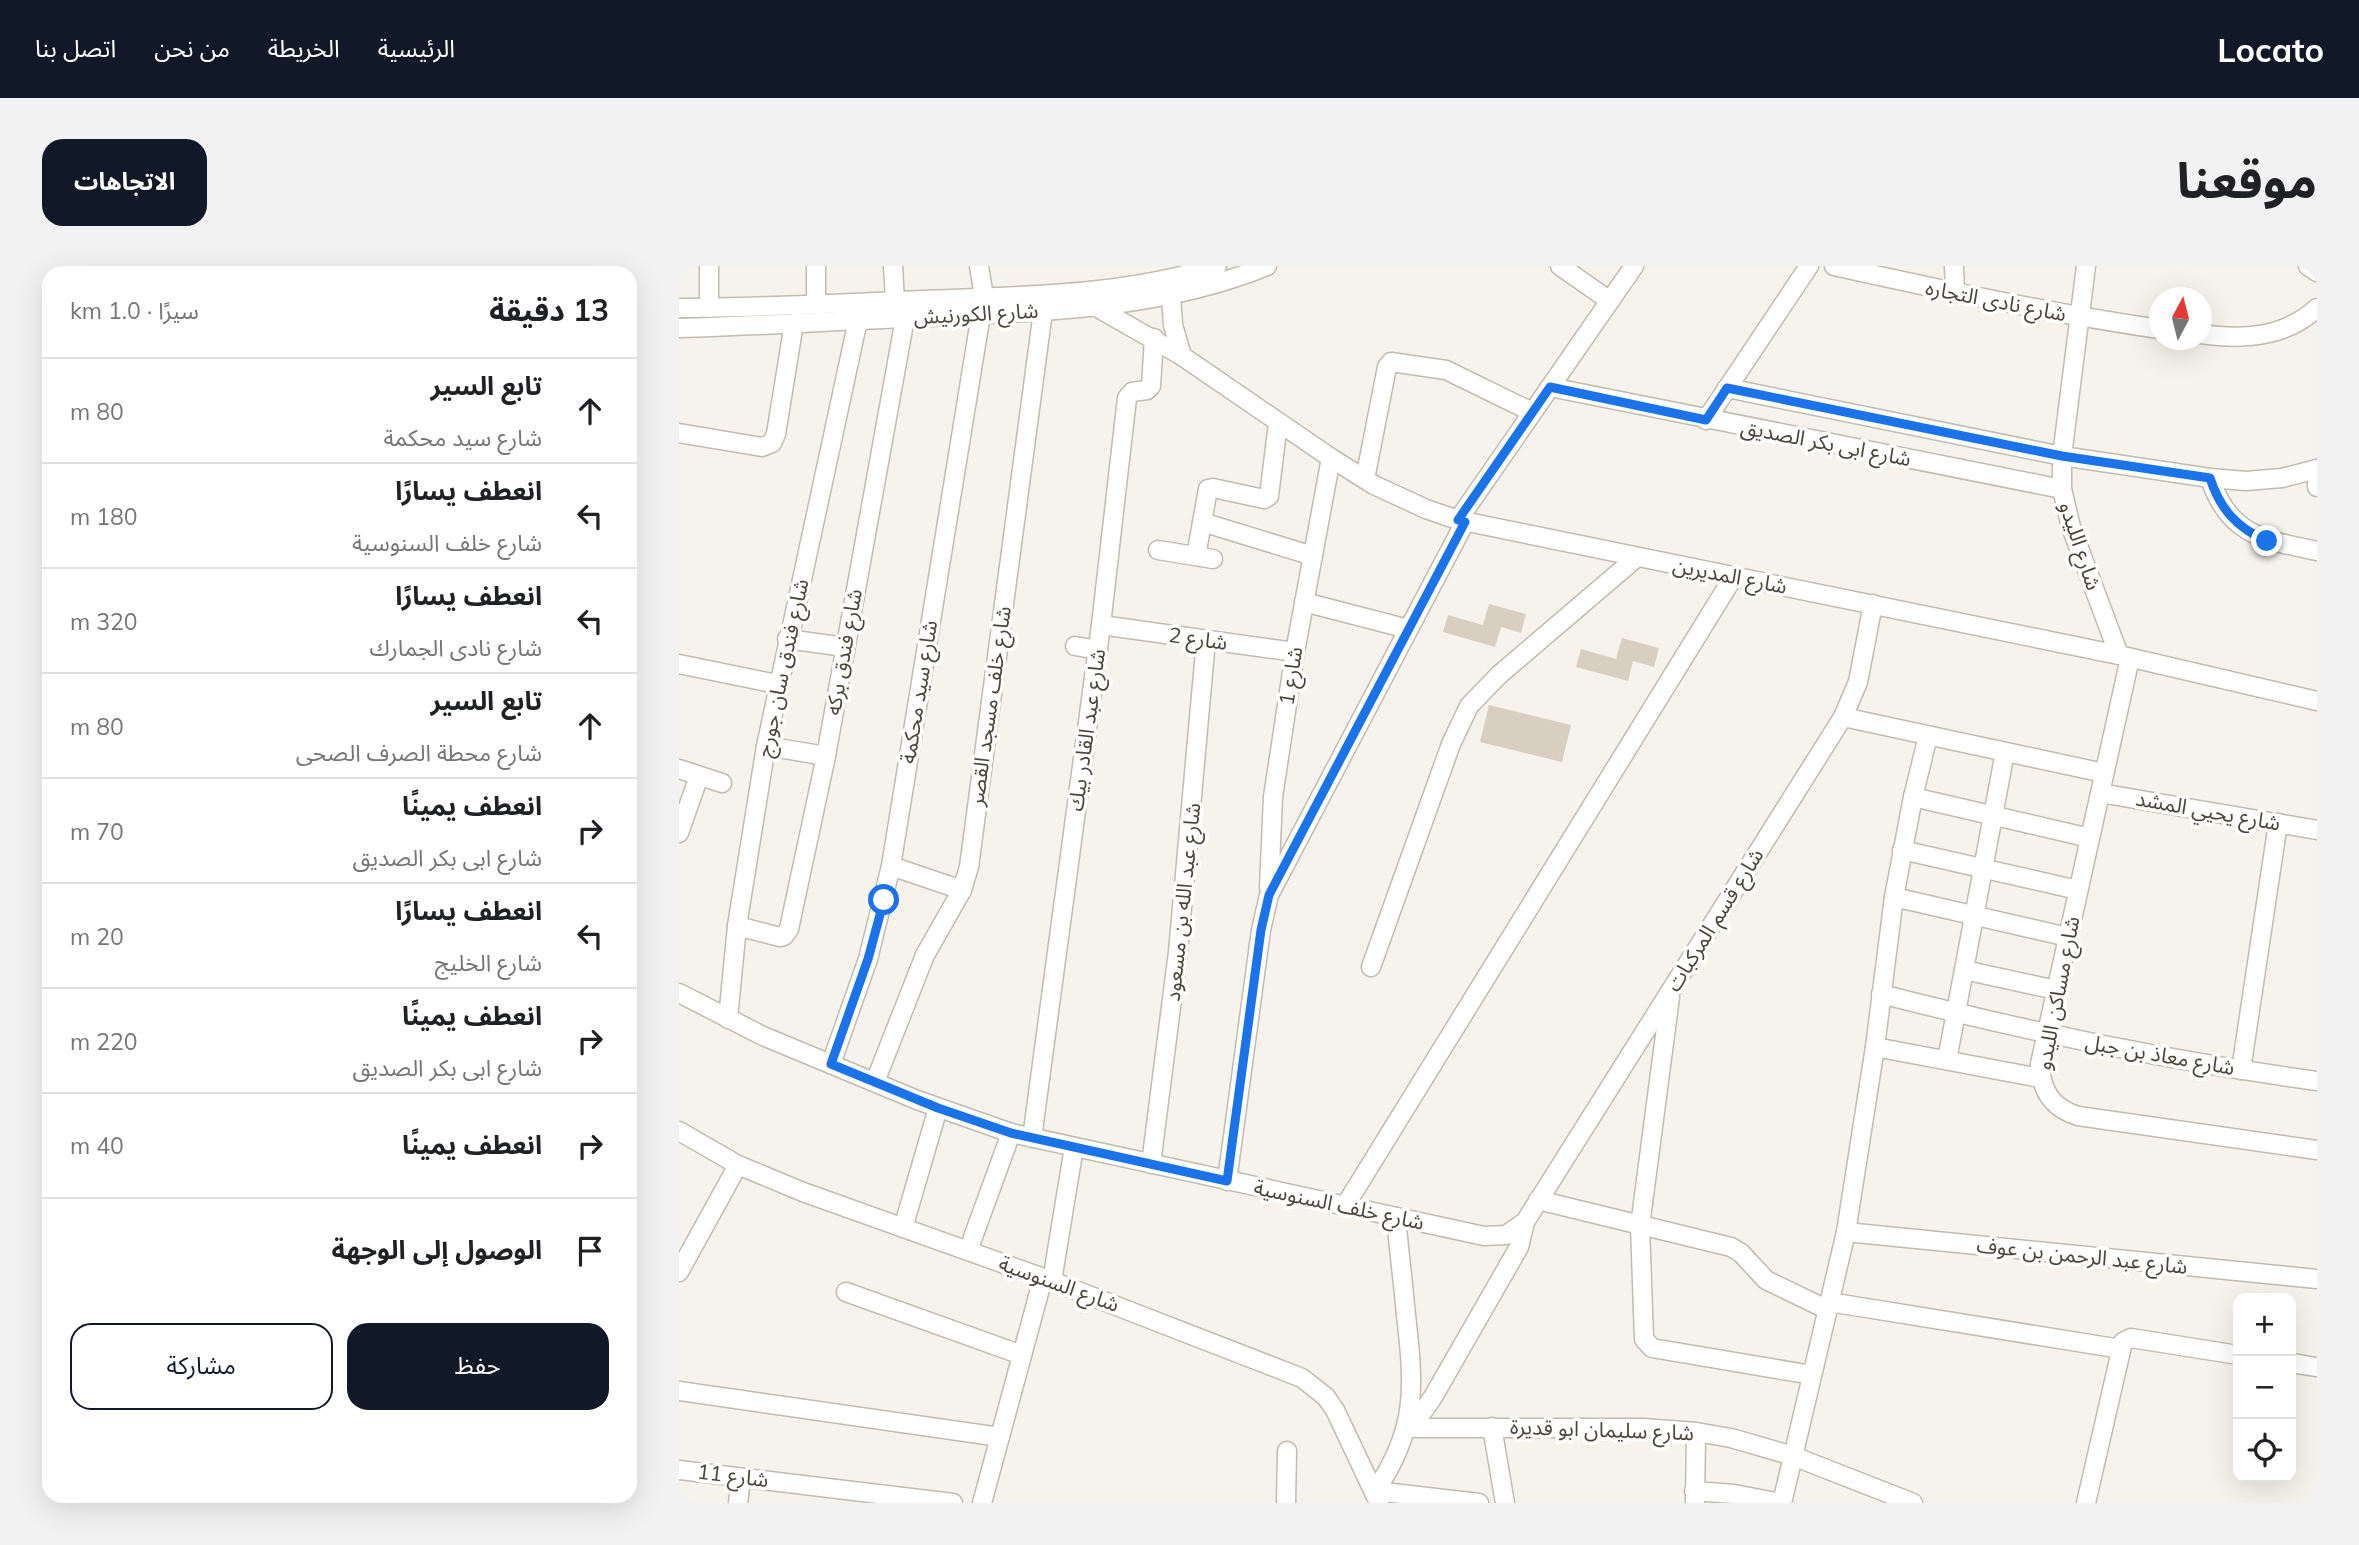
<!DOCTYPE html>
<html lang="ar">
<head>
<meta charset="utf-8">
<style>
  body { margin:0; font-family:Mulish,"Noto Sans Arabic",sans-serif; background:#f2f2f2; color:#202124; direction:rtl }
  .controls { position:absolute; right:21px; bottom:21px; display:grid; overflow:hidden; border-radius:14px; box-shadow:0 7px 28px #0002 }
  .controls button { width:63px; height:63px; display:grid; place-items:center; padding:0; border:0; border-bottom:2px solid #e0e0e0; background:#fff; color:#202124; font:35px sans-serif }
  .compass { position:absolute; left:1470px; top:21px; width:63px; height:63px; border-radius:50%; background:#fff; box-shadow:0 7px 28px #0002; rotate:7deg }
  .stop { position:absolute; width:21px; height:21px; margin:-16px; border:5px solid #1a73e8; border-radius:50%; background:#fff }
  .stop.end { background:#1a73e8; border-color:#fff; box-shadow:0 2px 7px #0008 }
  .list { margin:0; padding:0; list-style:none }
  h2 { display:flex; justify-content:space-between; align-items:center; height:91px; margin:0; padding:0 28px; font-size:30px }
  h2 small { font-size:23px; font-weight:400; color:#757577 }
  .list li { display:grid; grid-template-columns:46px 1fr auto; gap:21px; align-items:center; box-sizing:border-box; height:105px; padding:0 28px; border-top:2px solid #e0e0e0 }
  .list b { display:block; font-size:26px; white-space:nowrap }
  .list p { margin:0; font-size:23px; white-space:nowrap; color:#757577 }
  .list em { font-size:23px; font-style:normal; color:#757577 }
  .actions { display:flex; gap:14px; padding:21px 28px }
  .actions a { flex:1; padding:16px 0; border:2px solid #111827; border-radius:21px; text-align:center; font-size:24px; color:#111827 }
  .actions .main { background:#111827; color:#fff }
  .icon { flex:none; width:38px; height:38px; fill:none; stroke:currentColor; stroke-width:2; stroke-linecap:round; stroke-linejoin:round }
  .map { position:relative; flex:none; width:1638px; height:1237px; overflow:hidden; direction:ltr; border-radius:21px }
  header { display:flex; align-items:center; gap:42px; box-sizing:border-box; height:98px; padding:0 35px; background:#111827; color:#fff }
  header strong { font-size:33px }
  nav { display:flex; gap:38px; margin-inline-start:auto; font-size:24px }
  .intro { display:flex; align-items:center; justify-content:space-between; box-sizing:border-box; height:168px; padding:0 42px }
  h1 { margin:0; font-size:49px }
  .button { padding:18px 32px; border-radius:21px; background:#111827; color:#fff; font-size:24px; font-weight:700 }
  main { display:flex; gap:42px; padding:0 42px }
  aside { flex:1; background:#fff; border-radius:21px; box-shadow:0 7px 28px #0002 }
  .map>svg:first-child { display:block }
  .building { fill:#d8cfc1 }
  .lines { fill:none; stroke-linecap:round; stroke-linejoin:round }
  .minor-casing { stroke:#c2bbae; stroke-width:21 }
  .minor { stroke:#fff; stroke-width:18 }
  .route { stroke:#1a73e8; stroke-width:9 }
  .labels { text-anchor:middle; stroke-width:7; stroke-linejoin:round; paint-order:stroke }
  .street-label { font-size:21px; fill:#4b4439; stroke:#fff }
</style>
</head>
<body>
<header>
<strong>Locato</strong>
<nav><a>الرئيسية</a><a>الخريطة</a><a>من نحن</a><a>اتصل بنا</a></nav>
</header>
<div class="intro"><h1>موقعنا</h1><a class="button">الاتجاهات</a></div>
<main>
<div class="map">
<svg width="1638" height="1237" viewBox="0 0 1638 1237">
  <rect width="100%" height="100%" fill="#f6f3ec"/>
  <g class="building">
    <polygon points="810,338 847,348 842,367 822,361 816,381 764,366 769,349 804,359"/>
    <polygon points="943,372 980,382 975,401 954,395 949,415 897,401 902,383 937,393"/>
    <polygon points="810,439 892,459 883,496 801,476"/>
  </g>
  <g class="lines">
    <g class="minor-casing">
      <g id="minor">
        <polyline points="214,0 216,35"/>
        <polyline points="300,0 305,31"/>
        <polyline points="881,0 931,35"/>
        <path d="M1155 0C1263 24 1371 47 1480 63"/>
        <polyline points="1275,0 1276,27"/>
        <polyline points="1407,0 1383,190 1383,223 1392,261 1440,389"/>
        <polyline points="1629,0 1638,6"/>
        <polyline points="492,30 494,59 503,90"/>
        <polyline points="137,38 137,0"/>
        <polyline points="417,41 503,90 652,192 695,219 747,243 779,254 1440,389 1638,435"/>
        <path d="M0 42C81 42 163 37 244 34 342 30 444 30 538 0"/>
        <polyline points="30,42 30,0"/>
        <path d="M0 62C83 60 166 54 249 51 364 45 480 44 588 0"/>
        <path d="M1522 68C1564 74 1605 72 1638 42"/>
        <polyline points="871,121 1383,223"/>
        <polyline points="1048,122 1383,190 1531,212 1567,215 1603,212 1638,203"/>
        <polyline points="1027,154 1130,0"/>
        <polyline points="0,167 83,181 93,177 97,168 115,57"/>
        <polyline points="1638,203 1638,221"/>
        <path d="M1531 212C1549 269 1585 274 1638 285"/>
        <polyline points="686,213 708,101 712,96 767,104 853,146"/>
        <polyline points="779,254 955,0"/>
        <polyline points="523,256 634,290"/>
        <polyline points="479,284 534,293"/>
        <polyline points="517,290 529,223 534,222 585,233 590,230 599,157"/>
        <polyline points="625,336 729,363"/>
        <polyline points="422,359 616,386"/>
        <polyline points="108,373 166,381"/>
        <polyline points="396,380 419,384"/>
        <path d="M1451 392 1361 798C1362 825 1373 842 1399 850L1638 884"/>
        <polyline points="0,398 98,418"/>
        <polyline points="1164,451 1425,507"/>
        <polyline points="87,480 147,490"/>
        <polyline points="0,503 43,517"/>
        <polyline points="1421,527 1638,564"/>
        <polyline points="1234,531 1411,572"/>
        <polyline points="0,567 20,510"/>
        <polyline points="1223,584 1399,624"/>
        <polyline points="212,600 283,624"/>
        <polyline points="590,622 594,531 616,386 652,192"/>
        <polyline points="1215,631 1389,671"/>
        <polyline points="58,660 101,671 105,670 110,663 147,490 226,52"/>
        <polyline points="692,701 772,478 790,440 820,409 957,292"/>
        <polyline points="1285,704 1377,724"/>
        <polyline points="0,727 84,770 238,834 332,867 805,970 827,969 846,956 1164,451 1179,416 1194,338"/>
        <path d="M1202 728C1346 765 1491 795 1638 815"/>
        <polyline points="991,731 961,960 965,1073 973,1082 1133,1109"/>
        <polyline points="49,753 58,660 87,480 179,54"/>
        <polyline points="1196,781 1361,812"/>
        <polyline points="1268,794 1326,486"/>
        <polyline points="152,798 189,693 212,600 302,48"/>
        <polyline points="1562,804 1599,557"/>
        <polyline points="196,816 246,689 283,624 290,601 364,45"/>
        <polyline points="0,865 59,899 124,926 373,1015 623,1112 647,1131 656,1144 700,1237"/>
        <polyline points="353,872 422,359 448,132 453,126 468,124 472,120 475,72"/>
        <polyline points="472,898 499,686 527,374"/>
        <polyline points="548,915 582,664 590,629 786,256"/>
        <polyline points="859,934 1052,981 1062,987 1087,1014 1149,1044"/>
        <polyline points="666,940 1055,310"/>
        <path d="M717 951C720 984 724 1016 727 1049 735 1120 739 1163 696 1225L800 1237"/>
        <polyline points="224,962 259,842"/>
        <polyline points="1167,966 1638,1013"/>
        <polyline points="289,985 332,867"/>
        <polyline points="0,1006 59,899"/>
        <polyline points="373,1015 395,881"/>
        <polyline points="167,1026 343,1089"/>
        <polyline points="1150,1036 1442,1083"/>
        <polyline points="1612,1097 1638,1101"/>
        <polyline points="0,1125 321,1171"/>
        <polyline points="813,1161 826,1237"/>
        <polyline points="727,1162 964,1162 1017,1166 1052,1172 1114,1190 1234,1237"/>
        <polyline points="727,1162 742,1148 754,1131 840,981 846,956"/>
        <polyline points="0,1204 274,1237"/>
        <polyline points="1015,1225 1055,1228 1101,1237"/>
        <polyline points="1016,1235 1017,1166"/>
        <polyline points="59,1237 62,1212"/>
        <polyline points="303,1237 364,1012"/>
        <polyline points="607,1237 608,1185"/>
        <polyline points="1103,1237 1167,966 1196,781 1215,631 1234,531 1249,470"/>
        <polyline points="1407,1237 1444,1076 1452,1072 1559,1089"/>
      </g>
    </g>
    <use href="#minor" class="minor"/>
  </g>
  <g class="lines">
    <path class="route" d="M205 634 189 693 152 798 259 842 332 867 548 915 582 664 590 629 786 256 779 254 871 121 1027 154 1048 122 1383 190 1531 212C1541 243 1558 262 1588 275"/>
  </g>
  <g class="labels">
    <g class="street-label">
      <text transform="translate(1317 35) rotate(11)" y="7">شارع نادى التجاره</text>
      <text transform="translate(297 48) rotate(-3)" y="7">شارع الكورنيش</text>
      <text transform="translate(1147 177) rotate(11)" y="7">شارع ابى بكر الصديق</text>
      <text transform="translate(1401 280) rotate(72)" y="7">شارع الليدو</text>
      <text transform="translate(1051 310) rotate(11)" y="7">شارع المديرين</text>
      <text transform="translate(519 373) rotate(8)" y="7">شارع 2</text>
      <text transform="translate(165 386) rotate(-80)" y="7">شارع فندق بركه</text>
      <text transform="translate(104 402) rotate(-78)" y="7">شارع فندق سان جورج</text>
      <text transform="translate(612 410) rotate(-81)" y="7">شارع 1</text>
      <text transform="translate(240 426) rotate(-81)" y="7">شارع سيد محكمة</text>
      <text transform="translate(311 440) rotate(-82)" y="7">شارع خلف مسجد القصر</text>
      <text transform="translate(408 464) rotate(-82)" y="7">شارع عبد القادر بيك</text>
      <text transform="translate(1529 545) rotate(10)" y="7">شارع يحيي المشد</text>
      <text transform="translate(504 636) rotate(-84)" y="7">شارع عبد الله بن مسعود</text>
      <text transform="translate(1036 654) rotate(-58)" y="7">شارع قسم المركبات</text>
      <text transform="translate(1379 727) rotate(-79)" y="7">شارع مساكن الليدو</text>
      <text transform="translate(1481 789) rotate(10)" y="7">شارع معاذ بن جبل</text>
      <text transform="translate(660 939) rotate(12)" y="7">شارع خلف السنوسية</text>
      <text transform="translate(1403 990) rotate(6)" y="7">شارع عبد الرحمن بن عوف</text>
      <text transform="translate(380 1018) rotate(20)" y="7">شارع السنوسية</text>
      <text transform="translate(923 1164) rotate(2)" y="7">شارع سليمان ابو قديرة</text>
      <text transform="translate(54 1210) rotate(7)" y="7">شارع 11</text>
    </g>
  </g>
</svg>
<div class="controls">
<button>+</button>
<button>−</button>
<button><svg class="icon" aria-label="locate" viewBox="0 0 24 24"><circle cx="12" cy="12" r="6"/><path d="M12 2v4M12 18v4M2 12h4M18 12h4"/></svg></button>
</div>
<svg class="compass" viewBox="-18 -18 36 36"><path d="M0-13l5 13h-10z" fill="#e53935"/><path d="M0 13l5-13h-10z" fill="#757577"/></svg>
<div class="stop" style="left:205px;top:634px"></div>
<div class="stop end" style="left:1588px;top:275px"></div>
</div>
<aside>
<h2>13 دقيقة<small>سيرًا · 1.0 km</small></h2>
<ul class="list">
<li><svg class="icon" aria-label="ahead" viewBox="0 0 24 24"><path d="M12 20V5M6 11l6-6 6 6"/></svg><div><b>تابع السير</b><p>شارع سيد محكمة</p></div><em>80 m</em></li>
<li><svg class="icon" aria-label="left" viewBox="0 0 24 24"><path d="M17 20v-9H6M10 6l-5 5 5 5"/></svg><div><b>انعطف يسارًا</b><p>شارع خلف السنوسية</p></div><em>180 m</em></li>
<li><svg class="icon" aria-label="left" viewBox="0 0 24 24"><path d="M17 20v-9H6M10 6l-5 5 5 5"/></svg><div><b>انعطف يسارًا</b><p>شارع نادى الجمارك</p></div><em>320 m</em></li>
<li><svg class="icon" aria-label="ahead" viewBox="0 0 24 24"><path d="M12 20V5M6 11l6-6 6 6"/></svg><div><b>تابع السير</b><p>شارع محطة الصرف الصحى</p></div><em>80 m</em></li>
<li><svg class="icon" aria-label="right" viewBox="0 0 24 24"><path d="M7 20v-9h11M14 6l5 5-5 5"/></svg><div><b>انعطف يمينًا</b><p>شارع ابى بكر الصديق</p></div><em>70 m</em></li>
<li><svg class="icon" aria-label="left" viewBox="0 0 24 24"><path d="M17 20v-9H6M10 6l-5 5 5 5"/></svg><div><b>انعطف يسارًا</b><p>شارع الخليج</p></div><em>20 m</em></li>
<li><svg class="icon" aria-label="right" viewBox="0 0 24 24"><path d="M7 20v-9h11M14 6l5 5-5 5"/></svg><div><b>انعطف يمينًا</b><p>شارع ابى بكر الصديق</p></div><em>220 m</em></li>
<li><svg class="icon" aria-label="right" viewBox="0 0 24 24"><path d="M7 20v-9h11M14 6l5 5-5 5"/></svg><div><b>انعطف يمينًا</b></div><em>40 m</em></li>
<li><svg class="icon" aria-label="arrive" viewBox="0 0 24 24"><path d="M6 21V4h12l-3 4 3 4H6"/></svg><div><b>الوصول إلى الوجهة</b></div></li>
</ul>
<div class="actions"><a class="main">حفظ</a><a>مشاركة</a></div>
</aside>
</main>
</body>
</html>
